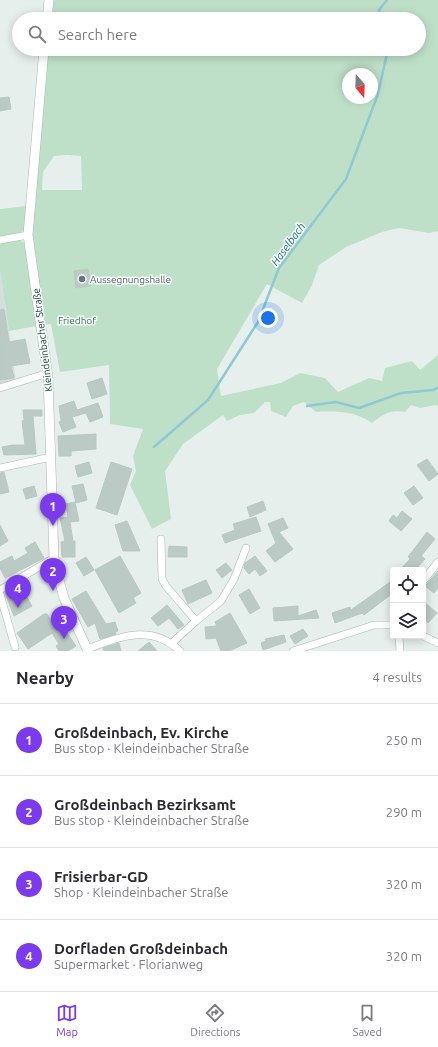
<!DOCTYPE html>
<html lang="en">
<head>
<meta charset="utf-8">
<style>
  body { margin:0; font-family:Ubuntu,sans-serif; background:#f2f2f3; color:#2b2b33 }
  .controls { position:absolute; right:12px; bottom:12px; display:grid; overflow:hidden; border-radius:4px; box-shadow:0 2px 10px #0003 }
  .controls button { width:36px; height:36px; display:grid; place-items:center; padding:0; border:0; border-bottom:1px solid #e1e1e2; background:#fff; color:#2b2b33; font:20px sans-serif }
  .compass { position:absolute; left:342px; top:68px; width:36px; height:36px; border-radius:50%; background:#fff; box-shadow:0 2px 10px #0003; rotate:161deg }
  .you { position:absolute; left:268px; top:318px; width:14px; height:14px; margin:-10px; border:3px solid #fff; border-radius:50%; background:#1a73e8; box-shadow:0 0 0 6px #1a73e833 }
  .badge { display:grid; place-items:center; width:26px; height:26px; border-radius:50%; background:#7c3aed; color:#fff; font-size:13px; font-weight:700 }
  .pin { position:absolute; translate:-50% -33px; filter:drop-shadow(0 1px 2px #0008) }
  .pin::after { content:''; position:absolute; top:21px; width:14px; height:12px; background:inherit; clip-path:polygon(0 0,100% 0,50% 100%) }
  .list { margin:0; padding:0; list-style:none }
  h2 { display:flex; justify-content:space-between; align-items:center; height:52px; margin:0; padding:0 16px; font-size:17px }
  h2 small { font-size:13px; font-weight:400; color:#7c7c81 }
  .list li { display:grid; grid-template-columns:26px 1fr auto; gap:12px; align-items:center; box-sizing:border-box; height:72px; padding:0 16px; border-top:1px solid #e1e1e2 }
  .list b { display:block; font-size:15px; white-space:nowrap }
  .list p { margin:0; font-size:13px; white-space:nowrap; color:#7c7c81 }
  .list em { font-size:13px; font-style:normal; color:#7c7c81 }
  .icon { flex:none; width:22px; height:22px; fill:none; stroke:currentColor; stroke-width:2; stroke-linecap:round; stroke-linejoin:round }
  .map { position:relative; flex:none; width:438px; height:651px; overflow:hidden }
  .search { position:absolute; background:#fff; box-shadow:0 2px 10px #0003; left:12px; right:12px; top:12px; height:44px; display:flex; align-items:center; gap:10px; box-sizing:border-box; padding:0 14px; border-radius:22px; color:#7c7c81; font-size:15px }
  .sheet { height:340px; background:#fff }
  nav { display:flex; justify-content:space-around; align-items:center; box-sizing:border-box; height:56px; border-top:1px solid #e1e1e2; background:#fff; font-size:11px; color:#7c7c81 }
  nav a { display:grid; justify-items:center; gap:2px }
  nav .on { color:#7c3aed }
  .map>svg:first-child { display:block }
  .built { fill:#d4dfda }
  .green { fill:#bfe0c8; fill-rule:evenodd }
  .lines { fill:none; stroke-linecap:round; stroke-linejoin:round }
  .stream { stroke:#8ec9d4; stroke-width:2.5 }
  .building { fill:#bbcac4; stroke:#b8c9c2 }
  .minor-casing { stroke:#a8b8b2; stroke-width:8 }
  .tertiary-casing { stroke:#a8b8b2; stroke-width:10 }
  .minor { stroke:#fff; stroke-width:7 }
  .tertiary { stroke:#fff; stroke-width:9 }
  .worship-dot { fill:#6b7280; stroke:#f7fbf9; stroke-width:1.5 }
  .labels { text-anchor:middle; stroke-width:3; stroke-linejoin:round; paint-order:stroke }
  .worship-label { font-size:10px; fill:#5b616d; stroke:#f7fbf9; text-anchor:start }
  .park-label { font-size:10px; fill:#2d7a4b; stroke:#f7fbf9 }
  .street-label { font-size:10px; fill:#24423a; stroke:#f7fbf9 }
  .water-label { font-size:11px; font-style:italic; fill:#1c6f80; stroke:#f7fbf9 }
</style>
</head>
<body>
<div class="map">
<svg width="438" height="651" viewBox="0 0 438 651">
  <rect width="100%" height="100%" fill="#e6efeb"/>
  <polygon class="built" points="0,270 16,380 0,386"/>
  <g class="green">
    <path d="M53 0H438V231L429 233 399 228 382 232 346 247 319 265 312 285 302 303 267 284 217 369 221 396 281 383 300 373 325 378 338 392 369 378 382 381 385 368 412 361 420 370 438 355V406L436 405 420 408 411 405 405 412C391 409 383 414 372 423 355 411 336 411 316 412L304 402 293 406 286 417 271 411 270 402H265L254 413 240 415 227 421 223 415 183 444 165 471 171 519 152 529 130 485 136 471 133 456 143 429 110 424 109 365 60 372 51 324 44 325 33 240V220L48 49H419V19H51ZM348 74H372V98H348ZM67 155 81 156 82 190H42L43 172 54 156Z"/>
    <polygon points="26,206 27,230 22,231 22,235 0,239 0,209"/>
    <polygon points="15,240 20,240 26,244 37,326 9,331 0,270 0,242"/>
  </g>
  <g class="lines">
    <g class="stream">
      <polyline points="381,19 379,10 387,0"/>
      <polyline points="307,406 336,402 359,408 401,393 433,390 438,388"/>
      <polyline points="154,447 208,400 258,322 279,268 346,179 378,94 388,49"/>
    </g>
  </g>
  <g class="building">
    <polygon points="9,97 11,109 0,111 0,98"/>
    <polygon points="88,269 91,286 76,288 74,271"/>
    <polygon points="4,309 9,342 25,339 30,363 11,366 14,378 0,380 0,310"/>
    <polygon points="102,378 107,394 92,399 87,383"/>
    <polygon points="74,401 77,410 98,403 103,417 90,422 86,413 72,417 76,427 63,432 59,422 61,421 59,406"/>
    <polygon points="23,410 42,410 42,416 33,416 36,454 4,455 2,447 13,445 25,445 22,421 24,420"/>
    <polygon points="96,434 96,449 71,451 71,456 59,456 58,436"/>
    <polygon points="427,459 438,474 429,481 417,465"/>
    <polygon points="89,462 92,473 78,477 75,466"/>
    <polygon points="111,462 132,469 117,515 96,508"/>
    <polygon points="4,472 9,492 0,494 0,473"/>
    <polygon points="83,484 87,500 76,503 72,486"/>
    <polygon points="34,486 37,496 26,499 23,489"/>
    <polygon points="414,486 423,498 413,505 404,493"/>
    <polygon points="263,501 266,510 250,517 247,507"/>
    <polygon points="75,502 79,521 70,522 73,541 75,541 75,557 62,557 61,542 65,541 60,518 68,517 66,504"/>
    <polygon points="402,511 412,519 401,531 389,521 393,515 397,518"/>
    <polygon points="256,517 261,531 225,543 222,535 235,530 233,524"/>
    <polygon points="283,518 288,528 279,532 293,549 275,562 266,551 276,543 268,524"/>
    <polygon points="127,521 140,551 123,551 115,525"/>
    <polygon points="0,525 8,541 0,546"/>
    <polygon points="427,532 435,539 421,556 425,559 415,570 400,570 410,559 408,557"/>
    <polygon points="35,542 44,558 5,578 0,568 0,562 12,556 14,561 28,553 25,548"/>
    <polygon points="169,546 187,547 187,557 168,557"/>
    <polygon points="120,556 141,593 133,598 136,603 119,613 95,570"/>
    <polygon points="255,556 267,571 260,576 255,569 249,574 244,568 245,563"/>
    <polygon points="86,557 94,570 84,576 76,563"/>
    <polygon points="226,563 232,570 222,578 216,570"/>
    <polygon points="438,571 438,588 434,593 425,586"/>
    <polygon points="206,580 212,593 188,604 182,590"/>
    <polygon points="393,580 393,593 364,615 362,613 335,623 332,613 350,607 351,610"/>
    <polygon points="23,583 29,594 26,596 32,606 14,616 5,593"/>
    <polygon points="249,589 260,608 250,614 239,595"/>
    <polygon points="86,591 106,624 115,622 118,631 115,632 116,634 100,639 95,623 88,627 72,599"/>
    <polygon points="423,601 437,613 428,623 423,618"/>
    <polygon points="167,605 184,625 178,629 169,618 158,626 151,618"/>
    <polygon points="298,606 298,616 316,610 319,618 274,621 273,608"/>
    <polygon points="230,613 247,643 229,651 221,651 216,638 206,639 205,627 217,626 215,622"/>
    <polygon points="44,614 47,614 58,631 63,627 76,646 68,651 59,651 56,646 59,644 52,633 28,649 17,633"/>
    <polygon points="303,629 308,636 295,644 290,636"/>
    <polygon points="284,635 286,642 263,650 261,643 266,641 265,639"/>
    <polygon points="149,642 157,651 138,651"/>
    <polygon points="119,643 121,651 104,651 103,648"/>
  </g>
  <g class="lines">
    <g class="minor-casing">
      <g id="minor">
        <polyline points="0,240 28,235"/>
        <polyline points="0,388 48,373"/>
        <polyline points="0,468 51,457"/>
        <polyline points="161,539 162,579 166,586 196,621"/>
        <polyline points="423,581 438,562"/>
        <polyline points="0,590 54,558"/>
        <polyline points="0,594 15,647"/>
        <polyline points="399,636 400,651"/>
        <polyline points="423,636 438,643"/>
        <polyline points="172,643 196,621 221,601 234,579 246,548"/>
        <path d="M87 649C120 637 151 623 180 651"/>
        <polyline points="293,651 374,625 393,625"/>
      </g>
    </g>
    <g class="tertiary-casing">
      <g id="tertiary">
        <polyline points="47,19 49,0"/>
        <polyline points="44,49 28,235 48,377 54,558 59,580 64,598 88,651"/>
      </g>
    </g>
    <use href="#minor" class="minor"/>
    <use href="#tertiary" class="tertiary"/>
  </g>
  <circle class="worship-dot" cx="82" cy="279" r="4"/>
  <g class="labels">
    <g class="worship-label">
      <text x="90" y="283">Aussegnungshalle</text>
    </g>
    <g class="park-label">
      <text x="77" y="324">Friedhof</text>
    </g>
    <g class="street-label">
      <text transform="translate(42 340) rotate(-97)" y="4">Kleindeinbacher Straße</text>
    </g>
    <g class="water-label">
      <text transform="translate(288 244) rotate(-54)" y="4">Haselbach</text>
    </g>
  </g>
</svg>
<div class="controls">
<button><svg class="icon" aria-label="locate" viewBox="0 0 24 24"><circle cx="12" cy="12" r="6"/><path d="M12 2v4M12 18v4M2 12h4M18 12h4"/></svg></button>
<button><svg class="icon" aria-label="layers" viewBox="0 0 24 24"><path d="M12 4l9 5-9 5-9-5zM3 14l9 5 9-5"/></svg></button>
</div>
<svg class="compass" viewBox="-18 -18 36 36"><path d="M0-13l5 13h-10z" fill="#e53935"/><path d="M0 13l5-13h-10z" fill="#7c7c81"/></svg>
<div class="you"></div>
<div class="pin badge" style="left:53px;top:526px">1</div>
<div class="pin badge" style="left:53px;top:591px">2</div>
<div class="pin badge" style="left:64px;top:639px">3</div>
<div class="pin badge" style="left:18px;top:608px">4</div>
<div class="search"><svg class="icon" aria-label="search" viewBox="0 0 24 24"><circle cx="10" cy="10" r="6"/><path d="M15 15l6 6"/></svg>Search here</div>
</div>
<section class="sheet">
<h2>Nearby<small>4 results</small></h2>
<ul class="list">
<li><span class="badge">1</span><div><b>Großdeinbach, Ev. Kirche</b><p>Bus stop · Kleindeinbacher Straße</p></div><em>250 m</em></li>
<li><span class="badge">2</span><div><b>Großdeinbach Bezirksamt</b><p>Bus stop · Kleindeinbacher Straße</p></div><em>290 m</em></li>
<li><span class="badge">3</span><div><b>Frisierbar-GD</b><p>Shop · Kleindeinbacher Straße</p></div><em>320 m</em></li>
<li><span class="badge">4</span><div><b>Dorfladen Großdeinbach</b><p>Supermarket · Florianweg</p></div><em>320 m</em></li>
</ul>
</section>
<nav>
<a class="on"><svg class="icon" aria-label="map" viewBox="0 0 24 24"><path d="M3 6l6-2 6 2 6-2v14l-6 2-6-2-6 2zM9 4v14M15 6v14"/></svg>Map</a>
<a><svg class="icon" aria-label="directions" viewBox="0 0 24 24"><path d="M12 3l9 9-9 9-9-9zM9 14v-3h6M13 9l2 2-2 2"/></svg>Directions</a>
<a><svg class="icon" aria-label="saved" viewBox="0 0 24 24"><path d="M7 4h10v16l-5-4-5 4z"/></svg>Saved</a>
</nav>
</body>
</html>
